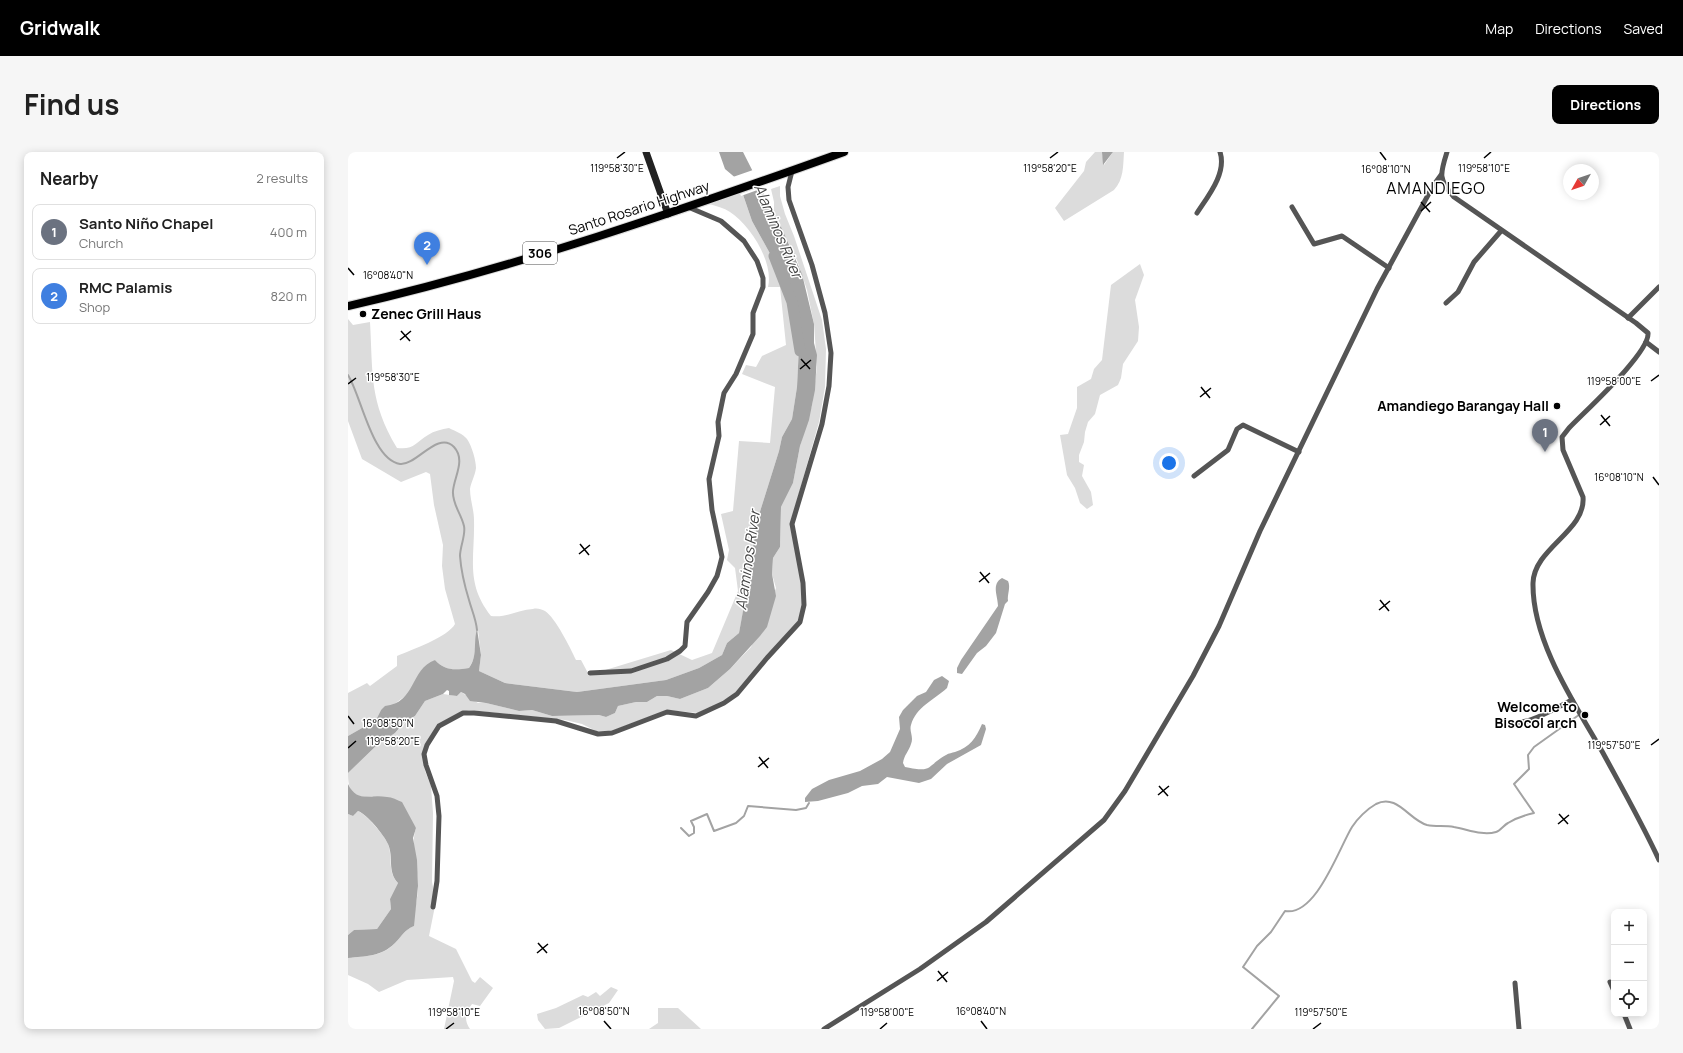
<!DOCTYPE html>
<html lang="en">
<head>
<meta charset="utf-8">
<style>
  body { margin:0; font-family:Manrope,sans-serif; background:#f6f6f6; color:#222 }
  .controls { position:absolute; right:12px; bottom:12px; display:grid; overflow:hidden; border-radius:8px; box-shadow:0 2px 10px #0003 }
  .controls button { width:36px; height:36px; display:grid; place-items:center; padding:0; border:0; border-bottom:1px solid #e0e0e0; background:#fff; color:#222; font:20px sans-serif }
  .compass { position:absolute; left:1215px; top:12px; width:36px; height:36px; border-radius:50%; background:#fff; box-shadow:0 2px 10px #0003; rotate:230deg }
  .you { position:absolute; left:821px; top:311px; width:14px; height:14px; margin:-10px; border:3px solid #fff; border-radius:50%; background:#1a73e8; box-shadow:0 0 0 6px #1a73e833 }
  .badge { display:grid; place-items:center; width:26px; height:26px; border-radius:50%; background:#000; color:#fff; font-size:13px; font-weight:700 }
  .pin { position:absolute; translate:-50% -33px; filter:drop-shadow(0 1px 2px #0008) }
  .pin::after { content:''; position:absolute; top:21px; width:14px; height:12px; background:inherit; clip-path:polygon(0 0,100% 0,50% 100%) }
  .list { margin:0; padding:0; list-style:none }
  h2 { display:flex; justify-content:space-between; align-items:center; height:52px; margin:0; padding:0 16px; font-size:17px }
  h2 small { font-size:13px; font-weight:400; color:#767676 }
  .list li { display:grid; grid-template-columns:26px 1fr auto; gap:12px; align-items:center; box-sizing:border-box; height:56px; margin:0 8px 8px; padding:0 8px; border:1px solid #e0e0e0; border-radius:8px }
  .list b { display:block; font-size:15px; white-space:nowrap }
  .list p { margin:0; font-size:13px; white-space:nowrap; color:#767676 }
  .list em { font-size:13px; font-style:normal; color:#767676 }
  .icon { flex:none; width:22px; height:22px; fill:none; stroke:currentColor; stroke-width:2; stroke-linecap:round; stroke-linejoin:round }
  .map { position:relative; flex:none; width:1311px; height:877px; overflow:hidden; border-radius:8px }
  header { display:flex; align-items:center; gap:24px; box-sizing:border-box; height:56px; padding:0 20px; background:#000; color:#fff }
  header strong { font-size:19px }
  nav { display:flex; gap:22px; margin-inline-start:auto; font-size:14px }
  .intro { display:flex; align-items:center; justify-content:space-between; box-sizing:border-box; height:96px; padding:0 24px }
  h1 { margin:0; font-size:28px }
  .button { padding:10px 18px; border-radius:8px; background:#000; color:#fff; font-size:14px; font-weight:700 }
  main { display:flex; gap:24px; padding:0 24px }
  aside { flex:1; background:#fff; border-radius:8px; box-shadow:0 2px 10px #0003 }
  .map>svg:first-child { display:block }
  .green { fill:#dcdcdc }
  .water { fill:#a3a3a3 }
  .pier { fill:#fff }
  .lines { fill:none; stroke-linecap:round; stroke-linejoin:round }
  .stream { stroke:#a3a3a3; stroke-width:2 }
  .river { stroke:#a3a3a3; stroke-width:11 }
  .primary-casing { stroke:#dbdbdb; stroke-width:10 }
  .street { stroke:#555; stroke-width:5 }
  .secondary { stroke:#222; stroke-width:7 }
  .primary { stroke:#000; stroke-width:8 }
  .ticks { fill:none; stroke:#000; stroke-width:1.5 }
  .poi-dot { fill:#000; stroke:#fff; stroke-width:1.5 }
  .labels { text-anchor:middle; stroke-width:3; stroke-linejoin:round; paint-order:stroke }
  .shield { fill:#fff; stroke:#4c4c4c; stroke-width:1 }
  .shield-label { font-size:13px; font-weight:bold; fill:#000 }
  .street-label { font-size:14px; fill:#000; stroke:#fff }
  .poi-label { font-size:14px; font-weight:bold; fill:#000; stroke:#fff; text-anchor:end }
  .water-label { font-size:15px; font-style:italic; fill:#444; stroke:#fff }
  .quarter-label { font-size:16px; letter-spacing:1px; fill:#000; stroke:#fff }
  .ticks-label { font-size:10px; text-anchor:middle; fill:#000; stroke:#fff; stroke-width:3; stroke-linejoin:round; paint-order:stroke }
</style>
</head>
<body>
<header>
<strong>Gridwalk</strong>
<nav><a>Map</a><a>Directions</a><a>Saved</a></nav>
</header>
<div class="intro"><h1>Find us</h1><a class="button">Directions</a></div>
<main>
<aside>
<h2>Nearby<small>2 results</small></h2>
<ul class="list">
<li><span class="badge" style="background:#6b7280">1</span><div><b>Santo Niño Chapel</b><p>Church</p></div><em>400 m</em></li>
<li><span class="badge" style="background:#3f7fe0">2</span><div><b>RMC Palamis</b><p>Shop</p></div><em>820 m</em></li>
</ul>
</aside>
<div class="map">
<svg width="1311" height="877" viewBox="0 0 1311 877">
  <rect width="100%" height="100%" fill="#fff"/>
  <g class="green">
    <path d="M747 0H754L756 13 765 0H776C775 14 776 27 766 38L716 69 707 56 736 19 738 10Z"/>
    <path d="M432 34V44L437 62 446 84 474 168 478 197 477 235 471 270 442 373 454 431V454L451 470 392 537 380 546 350 561 319 558 261 580 248 579 234 572 217 568 121 558 109 562 91 572 75 603 77 619 83 634 85 661 84 730 88 749 81 784 108 797 124 829 127 831 132 825 145 836 132 854 124 852C117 861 116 868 122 877H96L106 829 105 825 59 828 31 840 20 832 0 823V806C18 804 34 805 47 791 55 783 55 779 66 774 65 761 70 748 70 734 70 715 62 693 68 676L24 644C5 647 0 640 0 621L29 593 47 581 58 570 67 564 77 549 95 542 109 544 113 540 130 551H138L171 559 184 558 204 564 251 563 258 565 267 561 270 554 288 550H299L309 544H319L332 547 360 536 382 517 403 495 428 436 424 422 425 406 432 395 433 355 445 331 452 294 464 253 469 215 466 172 459 138 449 108 426 62V50L423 37Z"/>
    <path d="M394 40 404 69 441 136 450 177 451 194 449 235 444 267 434 285 431 299 410 366 402 412V439L397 449 391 481 379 491 374 503 351 516 318 528 229 540 157 531 131 519 133 503 130 478C125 493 130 503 121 516 107 518 97 519 87 508L66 532 60 542 45 553 33 558 28 568 0 584V541L19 531 22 534 49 514V504C63 498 100 485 107 472L97 437 94 414 95 393 86 353 82 322 78 320 53 330 14 307 0 269V167L5 173 22 170C25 222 21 249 49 296 66 298 67 291 80 283 86 279 94 277 101 276 107 279 115 282 119 287 124 294 128 309 128 316 127 324 123 330 122 337 122 347 126 358 126 368 127 406 117 431 143 464 158 466 170 458 185 457 189 456 193 457 197 459 207 465 223 497 228 508H233L241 523 323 498 344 508 364 501 390 439 387 416 379 408 381 398 373 362 385 359 391 289 422 291 427 235 394 222 398 213 408 215 414 204 438 193 432 135H420C426 110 402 73 382 60 376 56 368 54 361 52Z"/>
    <polygon points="792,112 796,123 787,148 791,175 790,189 775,212 773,226 770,233 752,243 747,262 740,270 737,280 736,290 731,303 731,310 736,313 734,324 743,340 745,353 739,357 732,351 727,336 719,323 712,283 720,282 729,256 729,235 743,227 746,217 754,208 763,133"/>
    <path d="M10 659C19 663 36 683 40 692 45 706 39 720 50 731L42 747 43 757 29 777 6 778 0 783V662L5 664Z"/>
    <polygon points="263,835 270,838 261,851 211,876 197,877 190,868 189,862 208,856 235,843 240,845 248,840 252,844"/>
    <polygon points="310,856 330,856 353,877 301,877 310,871"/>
  </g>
  <g class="water">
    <path d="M371 0H395L434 77 454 122 466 172V191L469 203 467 238 461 268 452 294 445 331 433 355 432 395 425 406 424 422 428 444 419 475 412 484 382 517 360 536 332 547 319 544H309L299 550H288L270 554 267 561 258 565 251 563 204 564 184 558 171 559 138 551 122 549 117 542 113 540 109 544 101 543V539L99 538 95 542 77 549 67 564 58 569 47 581 29 593 0 621V584L28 568 33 558 37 554C68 551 62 517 87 508 97 519 107 518 121 516 130 504 125 491 129 477L133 503 131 519 157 531 229 540 318 528 351 516 374 503 379 491 391 481 397 448 402 439V412L410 366 431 299 434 285 444 267 449 235 451 194 450 177 441 136 404 69 390 28 377 17Z"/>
    <polygon points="754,0 765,0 755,13"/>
    <path d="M654 426 660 429C663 436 659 442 660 449L657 452 648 481 638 494 629 501 614 522 609 521V516L613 508 650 454C650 444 643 432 654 426Z"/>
    <path d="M594 524 601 529 599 536C586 548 568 555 563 573 561 579 566 585 563 592 561 599 556 603 555 611L557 615C586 621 577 615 598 603 601 601 604 601 607 600 622 595 628 586 634 572L637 573 638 577 633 593 599 612 583 627 571 631 539 625 530 632 514 634 500 641 470 649 457 650V646L464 637 481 628 512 619 534 607 542 600 552 577 551 565 555 558 569 544 578 540 586 528Z"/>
    <path d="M0 632C9 651 21 642 39 645 44 645 49 648 54 650L68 676 65 686 69 708 70 734 66 774C55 779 55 783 47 791 33 805 18 804 0 806V783L6 778 29 777 43 757 42 747 50 731C39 719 46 706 40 692 36 683 19 662 10 659L5 664 0 662Z"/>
  </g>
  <polygon class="pier" points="405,18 415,36 393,44 388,30 382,26"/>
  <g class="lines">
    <g class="stream">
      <path d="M0 223C13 243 24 308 52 312 68 314 90 278 106 295 118 308 106 325 105 339 104 352 113 361 116 374 118 383 112 394 112 404 113 418 117 435 121 448 124 459 128 467 129 478"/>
      <polyline points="333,676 341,684 346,681 346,675 343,669 359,662 366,679 388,671 396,664 400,654 448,658 458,656 461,651"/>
      <path d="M904 877 931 844 895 815 909 794 923 780 937 759C968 765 991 696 1004 675 1009 667 1019 657 1028 652 1049 641 1061 668 1079 673 1088 675 1097 673 1106 675 1119 677 1134 684 1148 680 1152 679 1156 673 1160 671 1168 666 1177 663 1186 661L1166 632 1181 617 1180 603 1186 595 1235 560"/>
    </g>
    <polyline class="river" points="426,104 444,150 452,199"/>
    <g class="primary-casing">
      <path id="primary" d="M0 154C167 116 334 58 496 0"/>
    </g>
    <g class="street">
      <path d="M1099 0C1092 22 1090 27 1106 45L1288 171 1300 181C1302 201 1236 260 1221 276L1214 285 1215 298 1235 345C1238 379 1186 396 1185 431 1184 489 1227 552 1255 601 1274 636 1294 671 1311 708"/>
      <polyline points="944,55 966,92 994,84 1041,116"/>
      <path d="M849 61C860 44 879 21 872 0"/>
      <polyline points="1098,151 1110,140 1126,110 1153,79"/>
      <polyline points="1280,166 1311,135"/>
      <polyline points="1298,190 1311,200"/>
      <polyline points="846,324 880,298 889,277 895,273 951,300"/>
      <polyline points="242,521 283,519 319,507 332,499 337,494 339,470 360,440 369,424 372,413 374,405 364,358 361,327 371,284 370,270 376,241 388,222 405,182 405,161 415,135 415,126 409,109 396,89 373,69 340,55"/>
      <path d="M1152 570C1177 576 1202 559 1224 548"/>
      <polyline points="85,755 89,729 91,664 89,644 78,613 76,602 79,593 91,574 115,561 126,561 208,569 250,582 264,581 319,560 348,564 376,551 389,542 419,506 452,470 456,453 455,431 444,372 474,272 481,234 483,201 477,161 464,113 441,48 440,35 444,19"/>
      <polyline points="1262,830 1266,839"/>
      <polyline points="1167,831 1171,877"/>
      <polyline points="1276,862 1282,877"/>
      <polyline points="476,877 572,817 638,770 756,668 777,639 845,524 871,474 912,379 1029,137 1085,34 1093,23"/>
    </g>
    <polyline class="secondary" points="298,0 320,62"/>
    <use href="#primary" class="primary"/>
  </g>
  <path class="ticks" d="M1032 0 1038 8M269 6 277 0M702 6 710 0M1136 6 1143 0M1073 50 1082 60M1073 59 1083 50M0 116 6 123M53 179 62 189M52 188 63 179M453 207 462 217M452 217 463 208M1303 229 1311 223M0 232 8 226M853 235 862 246M852 245 863 236M1253 263 1262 274M1252 273 1262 264M1305 325 1311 333M232 392 241 403M231 402 242 393M632 420 641 431M631 430 642 421M1032 448 1041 459M1031 458 1042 449M0 564 6 572M1303 593 1311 587M0 596 8 589M411 605 420 616M410 615 421 606M811 634 820 644M810 643 821 634M1211 662 1220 672M1210 672 1221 663M190 791 199 801M189 801 200 792M590 819 599 830M589 829 600 820M256 869 263 877M633 869 639 877M98 877 106 871M532 877 539 871M965 877 973 871"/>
  <g class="poi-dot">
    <circle cx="15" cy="162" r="4"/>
    <circle cx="1209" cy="254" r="4"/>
    <circle cx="1237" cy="563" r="4"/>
  </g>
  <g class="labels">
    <rect class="shield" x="175" y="90" width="34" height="22" rx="3"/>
    <g class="shield-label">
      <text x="192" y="106">306</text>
    </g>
    <g class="street-label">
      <text transform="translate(291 56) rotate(-18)" y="5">Santo Rosario Highway</text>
    </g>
    <g class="poi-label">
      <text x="23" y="167" text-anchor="start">Zenec Grill Haus</text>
      <text x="1201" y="259">Amandiego Barangay Hall</text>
      <text x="1229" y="560">Welcome to<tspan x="1229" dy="16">Bisocol arch</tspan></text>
    </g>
    <g class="water-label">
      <text transform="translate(430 79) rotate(67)" y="5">Alaminos River</text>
      <text transform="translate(400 408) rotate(-82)" y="5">Alaminos River</text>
    </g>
    <g class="quarter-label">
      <text x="1088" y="42">AMANDIEGO</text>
    </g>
  </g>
  <g class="ticks-label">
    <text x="269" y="20">119°58'30"E</text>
    <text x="702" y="20">119°58'20"E</text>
    <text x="1136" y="20">119°58'10"E</text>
    <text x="1038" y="21">16°08'10"N</text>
    <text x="40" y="127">16°08'40"N</text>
    <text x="45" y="229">119°58'30"E</text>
    <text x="1266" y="233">119°58'00"E</text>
    <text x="1271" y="329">16°08'10"N</text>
    <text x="40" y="575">16°08'50"N</text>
    <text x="45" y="593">119°58'20"E</text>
    <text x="1266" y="597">119°57'50"E</text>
    <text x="256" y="863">16°08'50"N</text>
    <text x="633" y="863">16°08'40"N</text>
    <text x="106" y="864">119°58'10"E</text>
    <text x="539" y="864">119°58'00"E</text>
    <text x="973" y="864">119°57'50"E</text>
  </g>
</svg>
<div class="controls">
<button>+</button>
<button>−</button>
<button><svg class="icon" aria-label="locate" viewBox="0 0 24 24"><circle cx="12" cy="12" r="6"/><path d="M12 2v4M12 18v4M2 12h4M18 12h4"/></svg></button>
</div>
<svg class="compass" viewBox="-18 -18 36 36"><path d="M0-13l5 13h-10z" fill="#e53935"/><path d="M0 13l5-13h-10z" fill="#767676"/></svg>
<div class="you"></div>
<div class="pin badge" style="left:1197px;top:300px;background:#6b7280">1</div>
<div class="pin badge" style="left:79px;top:113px;background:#3f7fe0">2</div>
</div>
</main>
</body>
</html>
